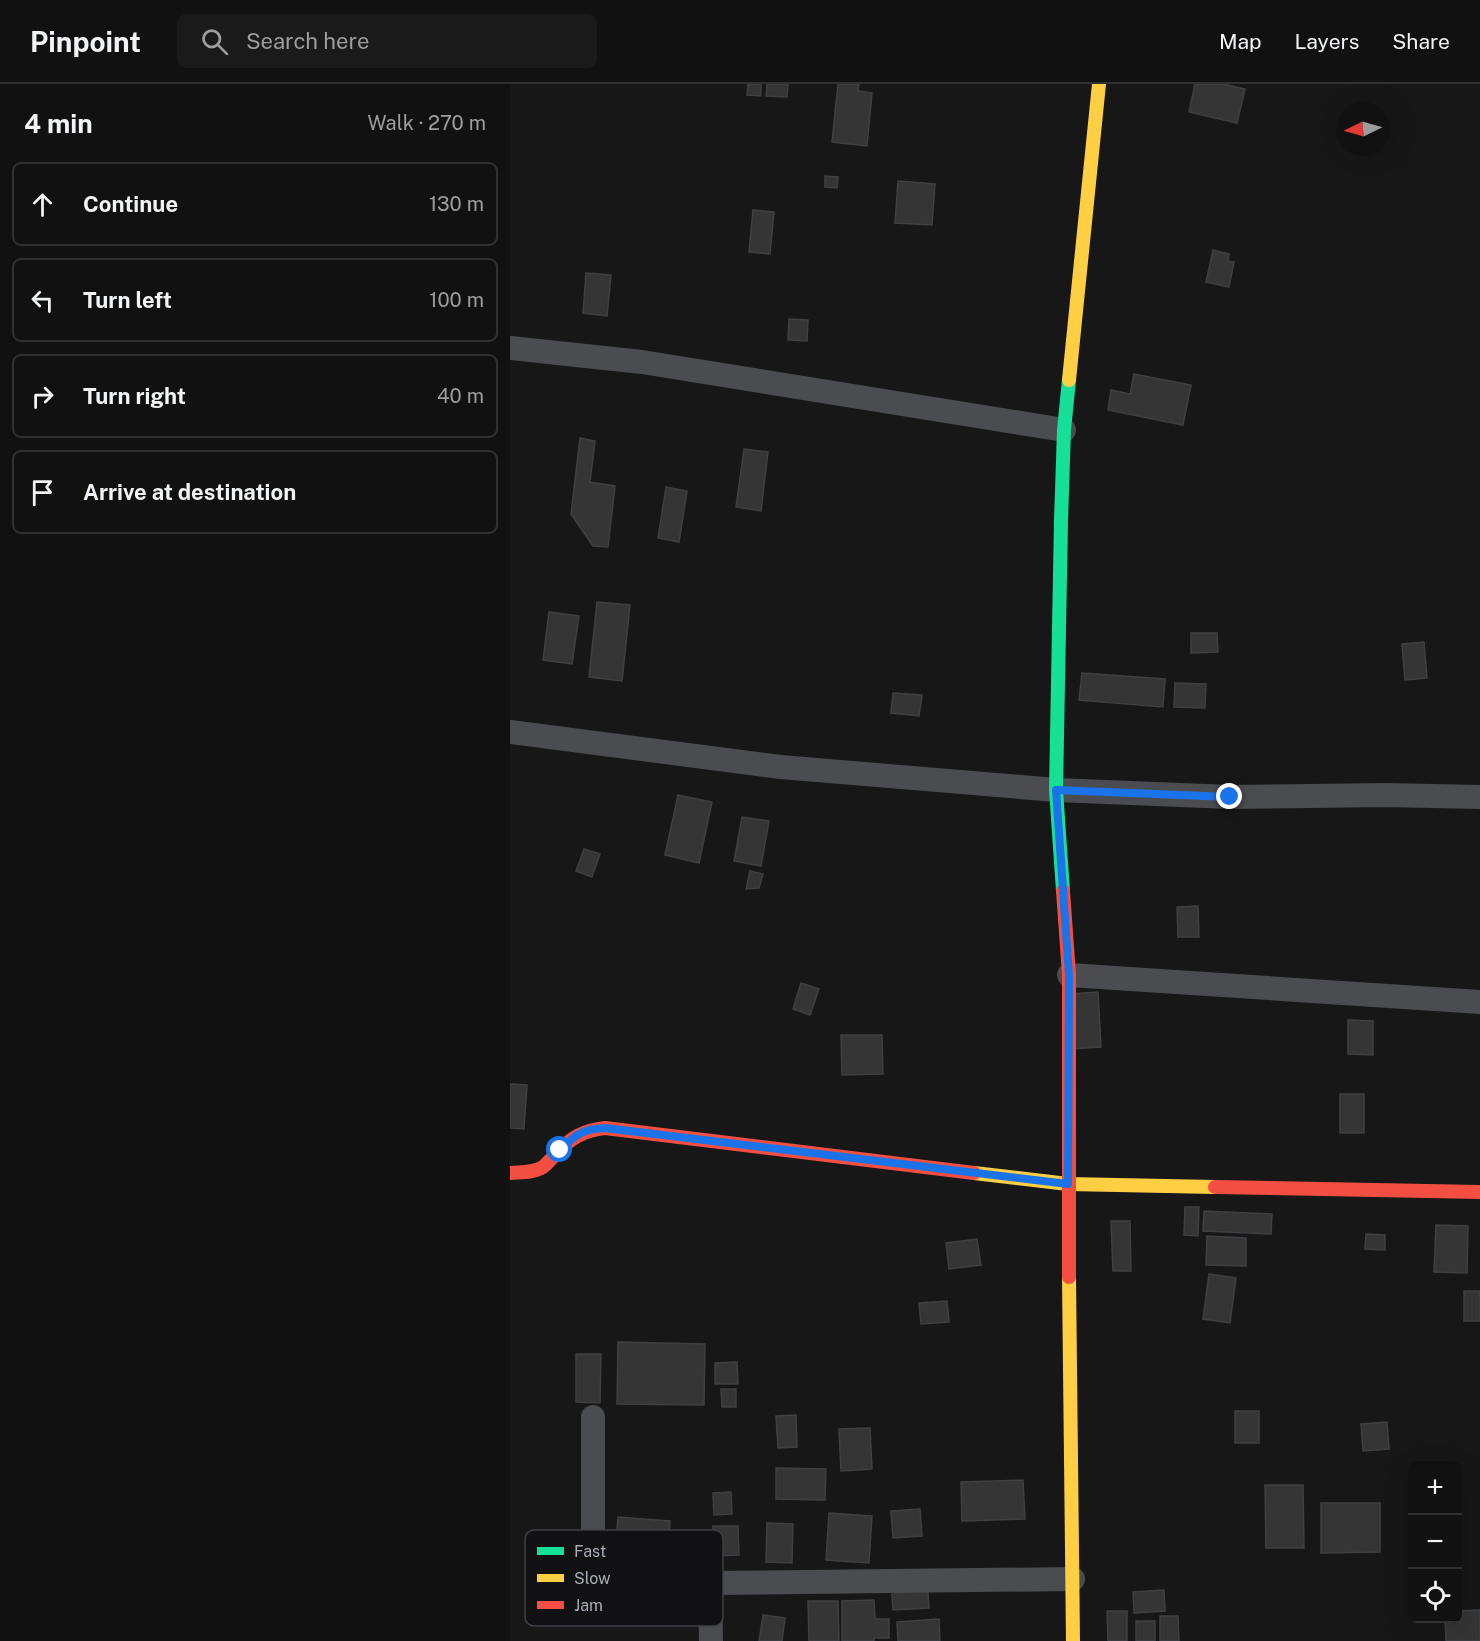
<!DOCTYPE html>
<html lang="en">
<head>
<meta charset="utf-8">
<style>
  body { margin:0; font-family:"Public Sans",sans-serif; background:#1a1a1a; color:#f1f3f6 }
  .controls { position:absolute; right:18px; bottom:18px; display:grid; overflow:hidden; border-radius:9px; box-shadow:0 6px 24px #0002 }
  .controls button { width:54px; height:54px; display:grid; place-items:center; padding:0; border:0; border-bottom:2px solid #303131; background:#111; color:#f1f3f6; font:30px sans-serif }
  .compass { position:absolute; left:826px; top:18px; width:54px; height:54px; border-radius:50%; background:#111; box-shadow:0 6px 24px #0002; rotate:265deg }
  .stop { position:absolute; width:18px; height:18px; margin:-14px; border:4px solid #1a73e8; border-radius:50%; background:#fff }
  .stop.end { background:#1a73e8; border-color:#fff; box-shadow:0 2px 6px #0008 }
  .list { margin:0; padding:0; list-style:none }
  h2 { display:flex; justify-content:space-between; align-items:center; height:78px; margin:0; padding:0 24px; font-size:26px }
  h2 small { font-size:20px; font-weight:400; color:#9c9d9f }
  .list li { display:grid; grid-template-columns:39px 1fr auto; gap:18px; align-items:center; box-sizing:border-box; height:84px; margin:0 12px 12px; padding:0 12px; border:2px solid #303131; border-radius:9px }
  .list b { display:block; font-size:22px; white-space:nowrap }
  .list em { font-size:20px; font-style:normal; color:#9c9d9f }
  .icon { flex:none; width:33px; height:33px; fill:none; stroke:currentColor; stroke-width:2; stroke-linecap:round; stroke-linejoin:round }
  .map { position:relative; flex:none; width:970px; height:1557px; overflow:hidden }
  header { display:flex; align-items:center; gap:36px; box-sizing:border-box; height:84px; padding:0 30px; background:#111; border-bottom:2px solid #303131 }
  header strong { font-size:28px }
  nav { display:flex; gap:33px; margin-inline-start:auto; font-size:21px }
  .search { width:420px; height:54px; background:#1a1a1a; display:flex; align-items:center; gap:15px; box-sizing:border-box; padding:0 21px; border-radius:9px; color:#9c9d9f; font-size:22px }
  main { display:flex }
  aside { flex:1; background:#111 }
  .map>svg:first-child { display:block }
  .building { fill:#353536; stroke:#3f4043; stroke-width:1.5 }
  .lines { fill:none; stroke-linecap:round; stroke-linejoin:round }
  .street { stroke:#4b4c50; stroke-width:24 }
  .fast { stroke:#16e098; stroke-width:14 }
  .slow { stroke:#ffcf43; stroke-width:14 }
  .jam { stroke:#f24e42; stroke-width:14 }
  .route { stroke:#1a73e8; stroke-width:8 }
  .key { fill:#111113; stroke:#3e4045; stroke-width:1.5 }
  .key-label { font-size:16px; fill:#a8adb8 }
</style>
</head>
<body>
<header>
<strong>Pinpoint</strong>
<div class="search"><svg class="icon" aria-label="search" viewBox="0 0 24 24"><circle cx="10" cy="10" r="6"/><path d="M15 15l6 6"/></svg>Search here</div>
<nav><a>Map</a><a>Layers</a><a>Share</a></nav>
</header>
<main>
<aside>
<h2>4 min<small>Walk · 270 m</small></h2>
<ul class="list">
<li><svg class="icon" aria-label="ahead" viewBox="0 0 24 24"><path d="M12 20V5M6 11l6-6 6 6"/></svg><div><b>Continue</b></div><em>130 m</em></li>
<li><svg class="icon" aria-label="left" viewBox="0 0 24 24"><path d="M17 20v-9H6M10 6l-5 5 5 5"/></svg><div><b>Turn left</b></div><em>100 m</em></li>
<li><svg class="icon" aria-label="right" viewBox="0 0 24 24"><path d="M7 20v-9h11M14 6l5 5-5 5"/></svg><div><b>Turn right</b></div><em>40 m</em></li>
<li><svg class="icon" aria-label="arrive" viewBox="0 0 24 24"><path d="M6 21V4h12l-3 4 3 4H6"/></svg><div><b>Arrive at destination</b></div></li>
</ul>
</aside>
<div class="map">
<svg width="970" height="1557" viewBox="0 0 970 1557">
  <rect width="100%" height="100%" fill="#171717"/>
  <g class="building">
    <polygon points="238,0 251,0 251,12 237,11"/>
    <polygon points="257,0 278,0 277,13 256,12"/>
    <polygon points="328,0 349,0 348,7 362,9 357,62 322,58"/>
    <polygon points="685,0 713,0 735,5 727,39 679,28"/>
    <polygon points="315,92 328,93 327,104 315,103"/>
    <polygon points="388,97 425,100 422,141 385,139"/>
    <polygon points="243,126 264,128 260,170 239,168"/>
    <polygon points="703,166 719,170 718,177 724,178 719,203 696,198"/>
    <polygon points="76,189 101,191 97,232 73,229"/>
    <polygon points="279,235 298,236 297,257 278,256"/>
    <polygon points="624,290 681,301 673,341 598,326 601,306 620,310"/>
    <polygon points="70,354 85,357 80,398 105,402 98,463 83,462 61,430"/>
    <polygon points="234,365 258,368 251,427 226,423"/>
    <polygon points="156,403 177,407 169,458 148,454"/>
    <polygon points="87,518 120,521 112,597 79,593"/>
    <polygon points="39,528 69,532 62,580 33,576"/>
    <polygon points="681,549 707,549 708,568 681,569"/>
    <polygon points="914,558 917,594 895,596 892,560"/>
    <polygon points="572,589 655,595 653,623 569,616"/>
    <polygon points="665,599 696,600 695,624 664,623"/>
    <polygon points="383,609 412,611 409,632 381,629"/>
    <polygon points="168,711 202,718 189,779 155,771"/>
    <polygon points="232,733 259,737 251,782 224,777"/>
    <polygon points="74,765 90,770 82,793 66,787"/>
    <polygon points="240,787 253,790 249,804 236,805"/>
    <polygon points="688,822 689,853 668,853 667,823"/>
    <polygon points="291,899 309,905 300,931 283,925"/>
    <polygon points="588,908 591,963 561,965 558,910"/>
    <polygon points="838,936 863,937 863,971 838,970"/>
    <polygon points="331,951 372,951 373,990 332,991"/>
    <polygon points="0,1000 17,1001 14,1045 0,1044"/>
    <rect x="830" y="1010" width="24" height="39"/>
    <polygon points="675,1123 689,1123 688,1152 674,1151"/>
    <polygon points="694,1127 762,1130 761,1150 693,1147"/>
    <polygon points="601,1137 620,1137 621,1187 603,1187"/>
    <polygon points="926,1141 958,1142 957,1189 924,1188"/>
    <polygon points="856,1150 875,1151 875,1166 855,1165"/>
    <polygon points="697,1152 736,1154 736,1182 696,1181"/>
    <polygon points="467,1155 471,1181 439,1185 436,1159"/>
    <polygon points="699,1190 726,1194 720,1239 693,1235"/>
    <rect x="954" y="1207" width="16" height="30"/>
    <polygon points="437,1217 439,1238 411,1240 409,1219"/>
    <polygon points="108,1258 195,1260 194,1321 107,1320"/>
    <polygon points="66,1270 91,1270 90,1319 66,1318"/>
    <polygon points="227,1278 228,1300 205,1300 205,1279"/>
    <polygon points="211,1305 226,1305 226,1323 212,1323"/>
    <rect x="725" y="1327" width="24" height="32"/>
    <polygon points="286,1331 287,1363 268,1364 266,1332"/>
    <polygon points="877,1338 879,1365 853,1367 851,1340"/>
    <polygon points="360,1344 362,1385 331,1387 329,1345"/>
    <polygon points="266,1384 316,1385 315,1416 266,1415"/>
    <polygon points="513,1396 515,1435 452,1437 451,1398"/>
    <polygon points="755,1401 793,1401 794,1464 756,1464"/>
    <polygon points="221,1408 222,1430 204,1431 203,1409"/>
    <polygon points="811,1419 870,1419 870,1468 811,1469"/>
    <polygon points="410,1425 412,1452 383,1454 381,1427"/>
    <polygon points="319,1429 362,1432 359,1479 316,1476"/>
    <polygon points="108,1433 160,1437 158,1465 106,1461"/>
    <polygon points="257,1439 283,1440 282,1479 256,1478"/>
    <polygon points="203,1442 228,1442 229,1471 204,1472"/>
    <polygon points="417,1493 419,1524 383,1526 381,1495"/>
    <polygon points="654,1506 655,1527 624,1529 623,1508"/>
    <polygon points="364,1516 365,1535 379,1535 379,1554 364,1554 364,1557 332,1557 332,1517"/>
    <polygon points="298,1517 328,1517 329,1557 299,1557"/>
    <polygon points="970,1526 970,1557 936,1557 935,1534 948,1534 948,1527"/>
    <polygon points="597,1527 617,1527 617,1557 598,1557"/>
    <polygon points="253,1531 275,1534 272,1557 249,1557"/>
    <polygon points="650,1532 668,1532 669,1557 650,1557"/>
    <polygon points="429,1535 430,1557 388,1557 387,1538"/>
    <rect x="626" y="1537" width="19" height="20"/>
  </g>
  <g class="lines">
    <g class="street">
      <polyline points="0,264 132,278 554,346"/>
      <polyline points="0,648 271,683 546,706 720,713 875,711 970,713"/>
      <polyline points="559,891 970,918"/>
      <polyline points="83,1333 83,1475 90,1480 200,1499"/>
      <polyline points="201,1557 200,1499 563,1495"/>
    </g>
    <polyline class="fast" points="553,807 546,706 551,437 554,346 559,296"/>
    <g class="slow">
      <polyline points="559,296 589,0"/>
      <polyline points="464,1089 558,1100 705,1103"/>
      <polyline points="559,1193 563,1557"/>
    </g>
    <g class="jam">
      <polyline points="553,807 559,891 559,1193"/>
      <path d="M0 1089C10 1088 24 1089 33 1083 37 1080 42 1074 46 1070 60 1054 74 1046 95 1044L464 1089"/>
      <polyline points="705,1103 970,1108"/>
    </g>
  </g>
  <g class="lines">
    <path class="route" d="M50 1066C66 1050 73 1045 95 1044L558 1100 559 891 546 706 720 713"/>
  </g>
  <rect x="15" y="1446" width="198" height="96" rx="9" class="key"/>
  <rect x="27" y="1463" width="27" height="8" fill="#16e098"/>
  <rect x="27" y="1490" width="27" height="8" fill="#ffcf43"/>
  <rect x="27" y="1517" width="27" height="8" fill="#f24e42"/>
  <g class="key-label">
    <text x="64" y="1473">Fast</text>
    <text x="64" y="1500">Slow</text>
    <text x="64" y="1527">Jam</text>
  </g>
</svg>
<div class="controls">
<button>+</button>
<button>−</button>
<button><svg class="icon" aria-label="locate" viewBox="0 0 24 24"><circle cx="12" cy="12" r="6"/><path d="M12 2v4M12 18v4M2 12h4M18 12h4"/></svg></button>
</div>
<svg class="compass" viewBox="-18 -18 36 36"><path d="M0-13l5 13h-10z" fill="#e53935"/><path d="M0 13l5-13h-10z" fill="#9c9d9f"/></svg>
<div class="stop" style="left:50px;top:1066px"></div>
<div class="stop end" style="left:720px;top:713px"></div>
</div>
</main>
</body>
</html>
